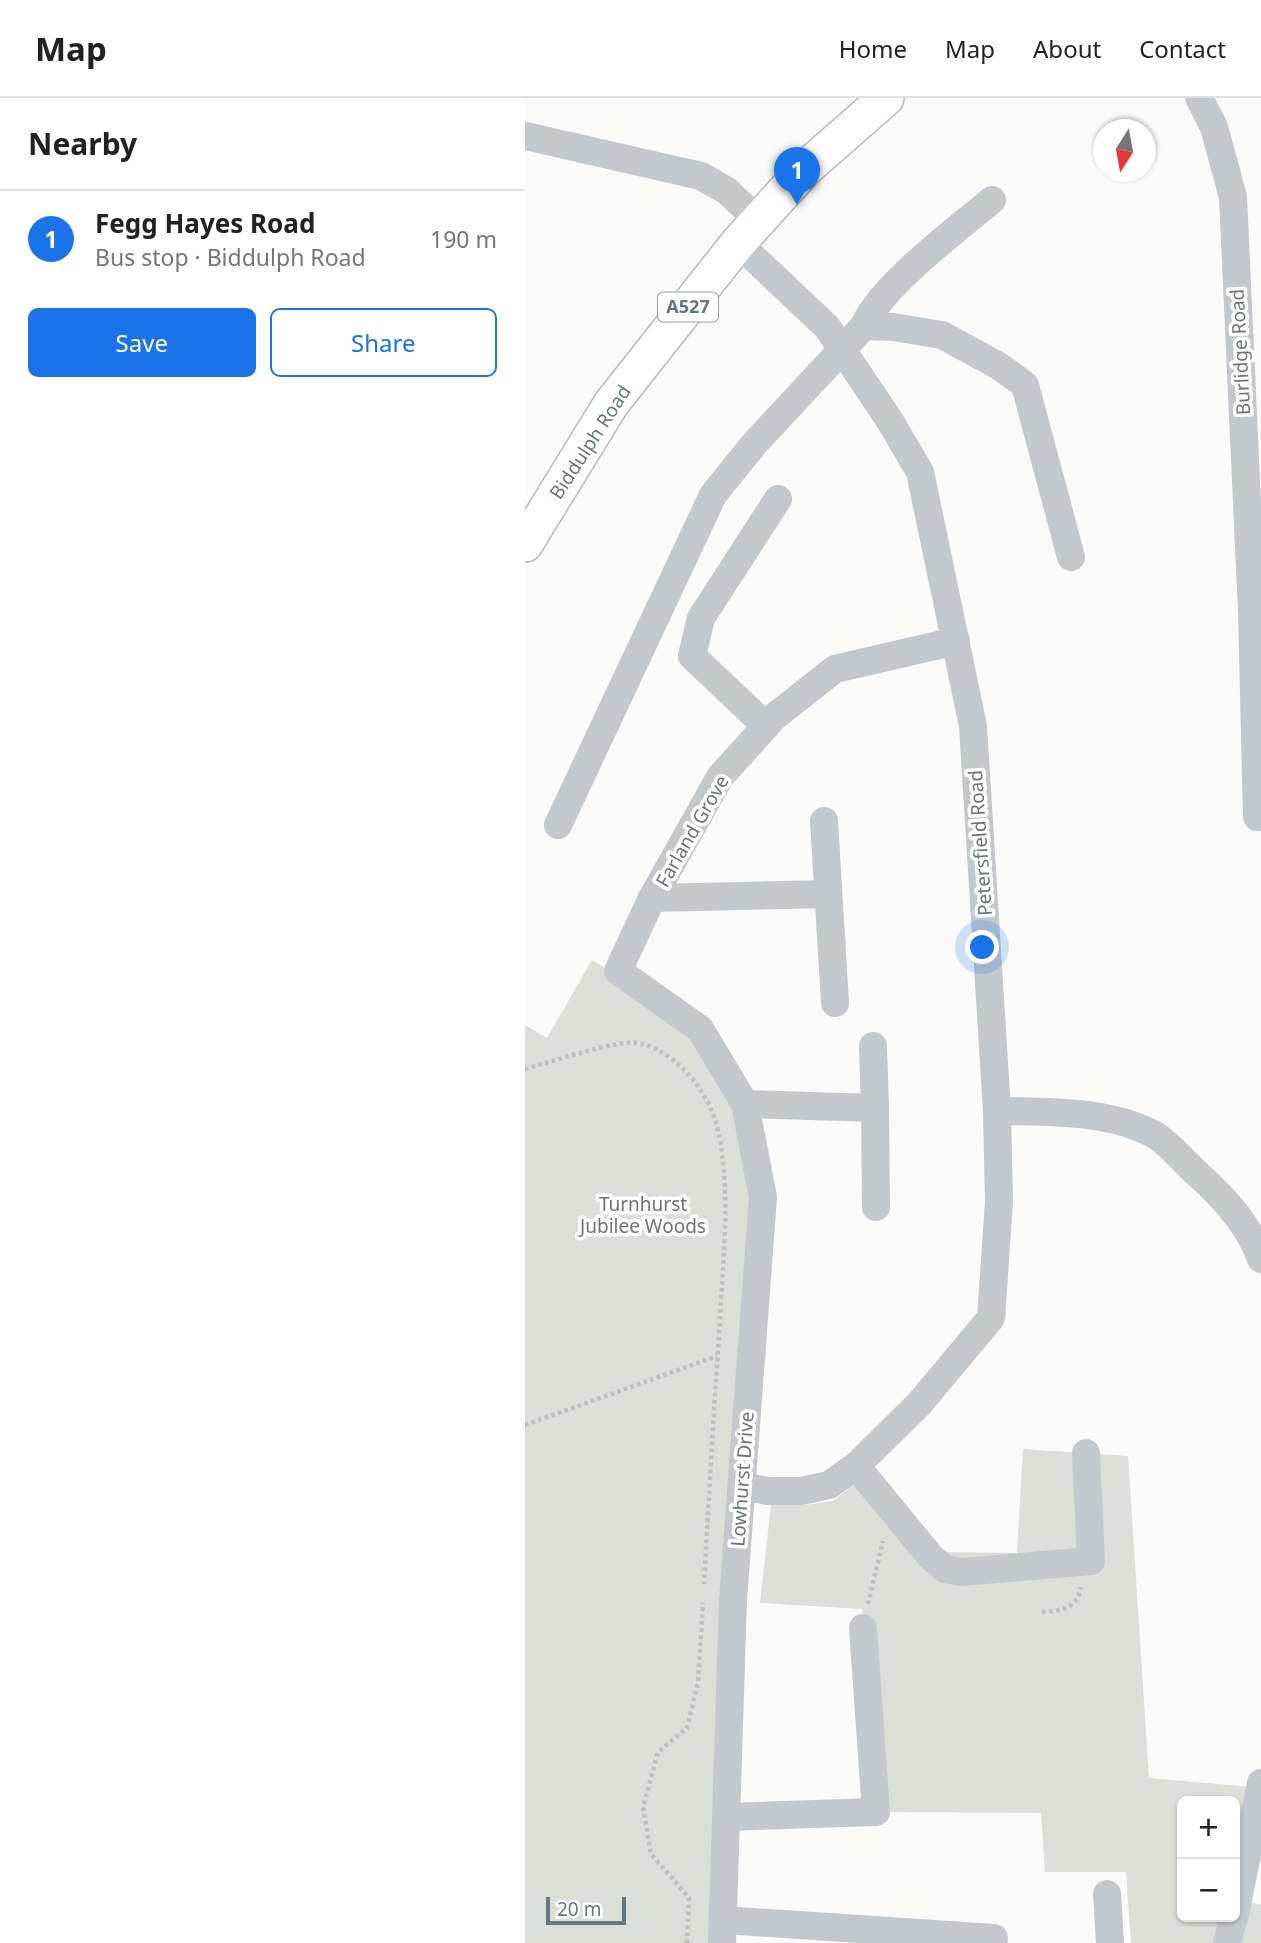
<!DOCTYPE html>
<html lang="en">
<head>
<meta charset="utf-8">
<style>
  body { margin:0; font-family:"Noto Sans",sans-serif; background:#f2f2f2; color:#222 }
  .controls { position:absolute; right:21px; bottom:21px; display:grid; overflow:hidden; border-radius:10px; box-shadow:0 2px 5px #0004 }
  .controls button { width:63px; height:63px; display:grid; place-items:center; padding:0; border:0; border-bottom:2px solid #e0e0e0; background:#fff; color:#222; font:35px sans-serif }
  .compass { position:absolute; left:568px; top:21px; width:63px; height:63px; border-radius:50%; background:#fff; box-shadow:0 2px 5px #0004; rotate:191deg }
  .scale { position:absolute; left:21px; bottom:18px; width:80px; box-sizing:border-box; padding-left:7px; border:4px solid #657683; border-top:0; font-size:19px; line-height:24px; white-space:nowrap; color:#657683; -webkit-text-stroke:5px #fff; paint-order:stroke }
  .you { position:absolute; left:458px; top:850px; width:24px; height:24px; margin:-18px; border:5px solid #fff; border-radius:50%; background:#1a73e8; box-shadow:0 0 0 10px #1a73e833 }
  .badge { display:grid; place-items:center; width:46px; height:46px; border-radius:50%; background:#1a73e8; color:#fff; font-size:23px; font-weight:700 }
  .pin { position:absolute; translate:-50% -58px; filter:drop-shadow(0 2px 4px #0008) }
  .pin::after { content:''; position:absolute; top:37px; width:24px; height:21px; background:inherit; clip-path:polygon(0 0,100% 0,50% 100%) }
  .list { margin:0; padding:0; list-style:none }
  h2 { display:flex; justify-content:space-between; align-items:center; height:91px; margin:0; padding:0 28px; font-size:30px }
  h2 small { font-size:23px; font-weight:400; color:#767676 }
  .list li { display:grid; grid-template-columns:46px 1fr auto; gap:21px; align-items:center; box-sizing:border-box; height:98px; padding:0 28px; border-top:2px solid #e0e0e0 }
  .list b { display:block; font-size:26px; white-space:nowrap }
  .list p { margin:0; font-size:23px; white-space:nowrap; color:#767676 }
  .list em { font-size:23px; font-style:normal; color:#767676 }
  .actions { display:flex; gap:14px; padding:21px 28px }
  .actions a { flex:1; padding:16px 0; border:2px solid #1a73e8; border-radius:10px; text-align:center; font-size:24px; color:#1a73e8 }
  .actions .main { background:#1a73e8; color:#fff }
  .map { position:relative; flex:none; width:736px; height:1845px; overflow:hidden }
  header { display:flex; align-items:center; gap:42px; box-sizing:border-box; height:98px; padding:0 35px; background:#fff; border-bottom:2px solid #e0e0e0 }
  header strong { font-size:33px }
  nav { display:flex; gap:38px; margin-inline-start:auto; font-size:24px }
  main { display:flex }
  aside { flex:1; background:#fff }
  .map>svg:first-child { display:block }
  .green { fill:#dadfd7 }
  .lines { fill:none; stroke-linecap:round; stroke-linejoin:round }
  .major-casing { stroke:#b5babe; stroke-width:38 }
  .path { stroke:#bbbfc2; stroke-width:4.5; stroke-dasharray:3.5 3.5; stroke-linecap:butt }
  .minor { stroke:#c3c8cc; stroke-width:28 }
  .major { stroke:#fff; stroke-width:35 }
  .labels { text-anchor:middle; stroke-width:7; stroke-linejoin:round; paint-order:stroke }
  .shield { fill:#fff; stroke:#939fa8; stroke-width:2 }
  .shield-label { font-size:18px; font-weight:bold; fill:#657683 }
  .street-label { font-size:19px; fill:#657683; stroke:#fff }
  .park-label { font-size:19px; fill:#687a64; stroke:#fff }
</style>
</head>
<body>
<header>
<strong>Map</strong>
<nav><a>Home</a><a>Map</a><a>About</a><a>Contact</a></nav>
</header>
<main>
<aside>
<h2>Nearby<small></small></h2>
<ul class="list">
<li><span class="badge">1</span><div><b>Fegg Hayes Road</b><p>Bus stop · Biddulph Road</p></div><em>190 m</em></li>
</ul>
<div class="actions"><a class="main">Save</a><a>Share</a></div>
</aside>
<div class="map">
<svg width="736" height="1845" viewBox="0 0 736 1845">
  <rect width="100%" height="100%" fill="#fafaf8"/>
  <g class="green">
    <polygon points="67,862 175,931 220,1006 238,1099 197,1845 0,1845 0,927 22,940"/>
    <polygon points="498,1351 603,1358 624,1680 726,1689 710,1762 710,1703 657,1703 657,1819 697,1819 690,1845 606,1845 601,1774 520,1774 516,1715 351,1714 337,1511 235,1505 246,1407 280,1407 308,1403 339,1379 419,1454 492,1455"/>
    <polygon points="713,1801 736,1807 736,1845 702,1845"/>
  </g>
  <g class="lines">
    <g class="major-casing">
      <polyline id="major" points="0,446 86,306 213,145 280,71 361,0"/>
    </g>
    <g class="path">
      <path d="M0 971C22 965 94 941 113 945 150 952 181 991 191 1025 207 1083 198 1161 195 1221 189 1309 184 1397 179 1486"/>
      <polyline points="0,1327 192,1258"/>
      <polyline points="343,1506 358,1443"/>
      <path d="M517 1514C537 1512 552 1511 556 1489"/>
      <polyline points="162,1845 164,1800 126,1756 118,1709 133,1654 162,1630 173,1585 178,1505"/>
    </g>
    <g class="minor">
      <polyline points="674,0 689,29 708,99 727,514 732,719"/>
      <polyline points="0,38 176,78 202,93 232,121"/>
      <polyline points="213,145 302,229 365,323 395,374 448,628 472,1013 474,1104 466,1220 394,1306 331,1368 304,1387 276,1393 243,1393 217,1388"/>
      <path d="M339 228C355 189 432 131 467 102"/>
      <polyline points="241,628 167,558 176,520 253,401"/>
      <polyline points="299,723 310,905"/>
      <polyline points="33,727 188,397 229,346 339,228 368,229 417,237 474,268 500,287 546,459"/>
      <polyline points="127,800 303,796"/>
      <polyline points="348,948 350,1010"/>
      <polyline points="220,1006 350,1010 351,1109"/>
      <path d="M472 1013C523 1014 584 1012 630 1037 645 1046 663 1068 677 1080 702 1103 725 1129 736 1161"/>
      <polyline points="331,1368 405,1458 420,1471 437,1474 566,1463 561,1355"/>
      <polyline points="201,1719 351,1714 338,1530"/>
      <polyline points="582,1796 585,1845"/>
      <polyline points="710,1817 736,1685"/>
      <polyline points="198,1822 469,1840"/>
      <polyline points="197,1845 208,1502 238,1099 220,1006 175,931 93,873 127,800 195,679 249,619 310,571 431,543"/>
      <polyline points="702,1845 709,1819"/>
    </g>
    <use href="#major" class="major"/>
  </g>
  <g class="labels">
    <rect class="shield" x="133" y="194.5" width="60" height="29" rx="5"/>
    <g class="shield-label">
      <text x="163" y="215">A527</text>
    </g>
    <g class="street-label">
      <text transform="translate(715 254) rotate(-93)" y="7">Burlidge Road</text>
      <text transform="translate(65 344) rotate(-57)" y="7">Biddulph Road</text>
      <text transform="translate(167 733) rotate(-60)" y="7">Farland Grove</text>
      <text transform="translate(455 745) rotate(-94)" y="7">Petersfield Road</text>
      <text transform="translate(217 1381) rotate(-86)" y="7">Lowhurst Drive</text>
    </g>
    <g class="park-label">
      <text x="118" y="1113">Turnhurst<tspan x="118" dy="22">Jubilee Woods</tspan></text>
    </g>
  </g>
</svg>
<div class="controls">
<button>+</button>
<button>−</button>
</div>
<svg class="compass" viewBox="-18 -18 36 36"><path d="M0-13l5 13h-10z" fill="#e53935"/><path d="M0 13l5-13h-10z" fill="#767676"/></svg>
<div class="scale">20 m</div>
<div class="you"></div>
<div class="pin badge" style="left:272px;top:107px">1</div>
</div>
</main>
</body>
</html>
